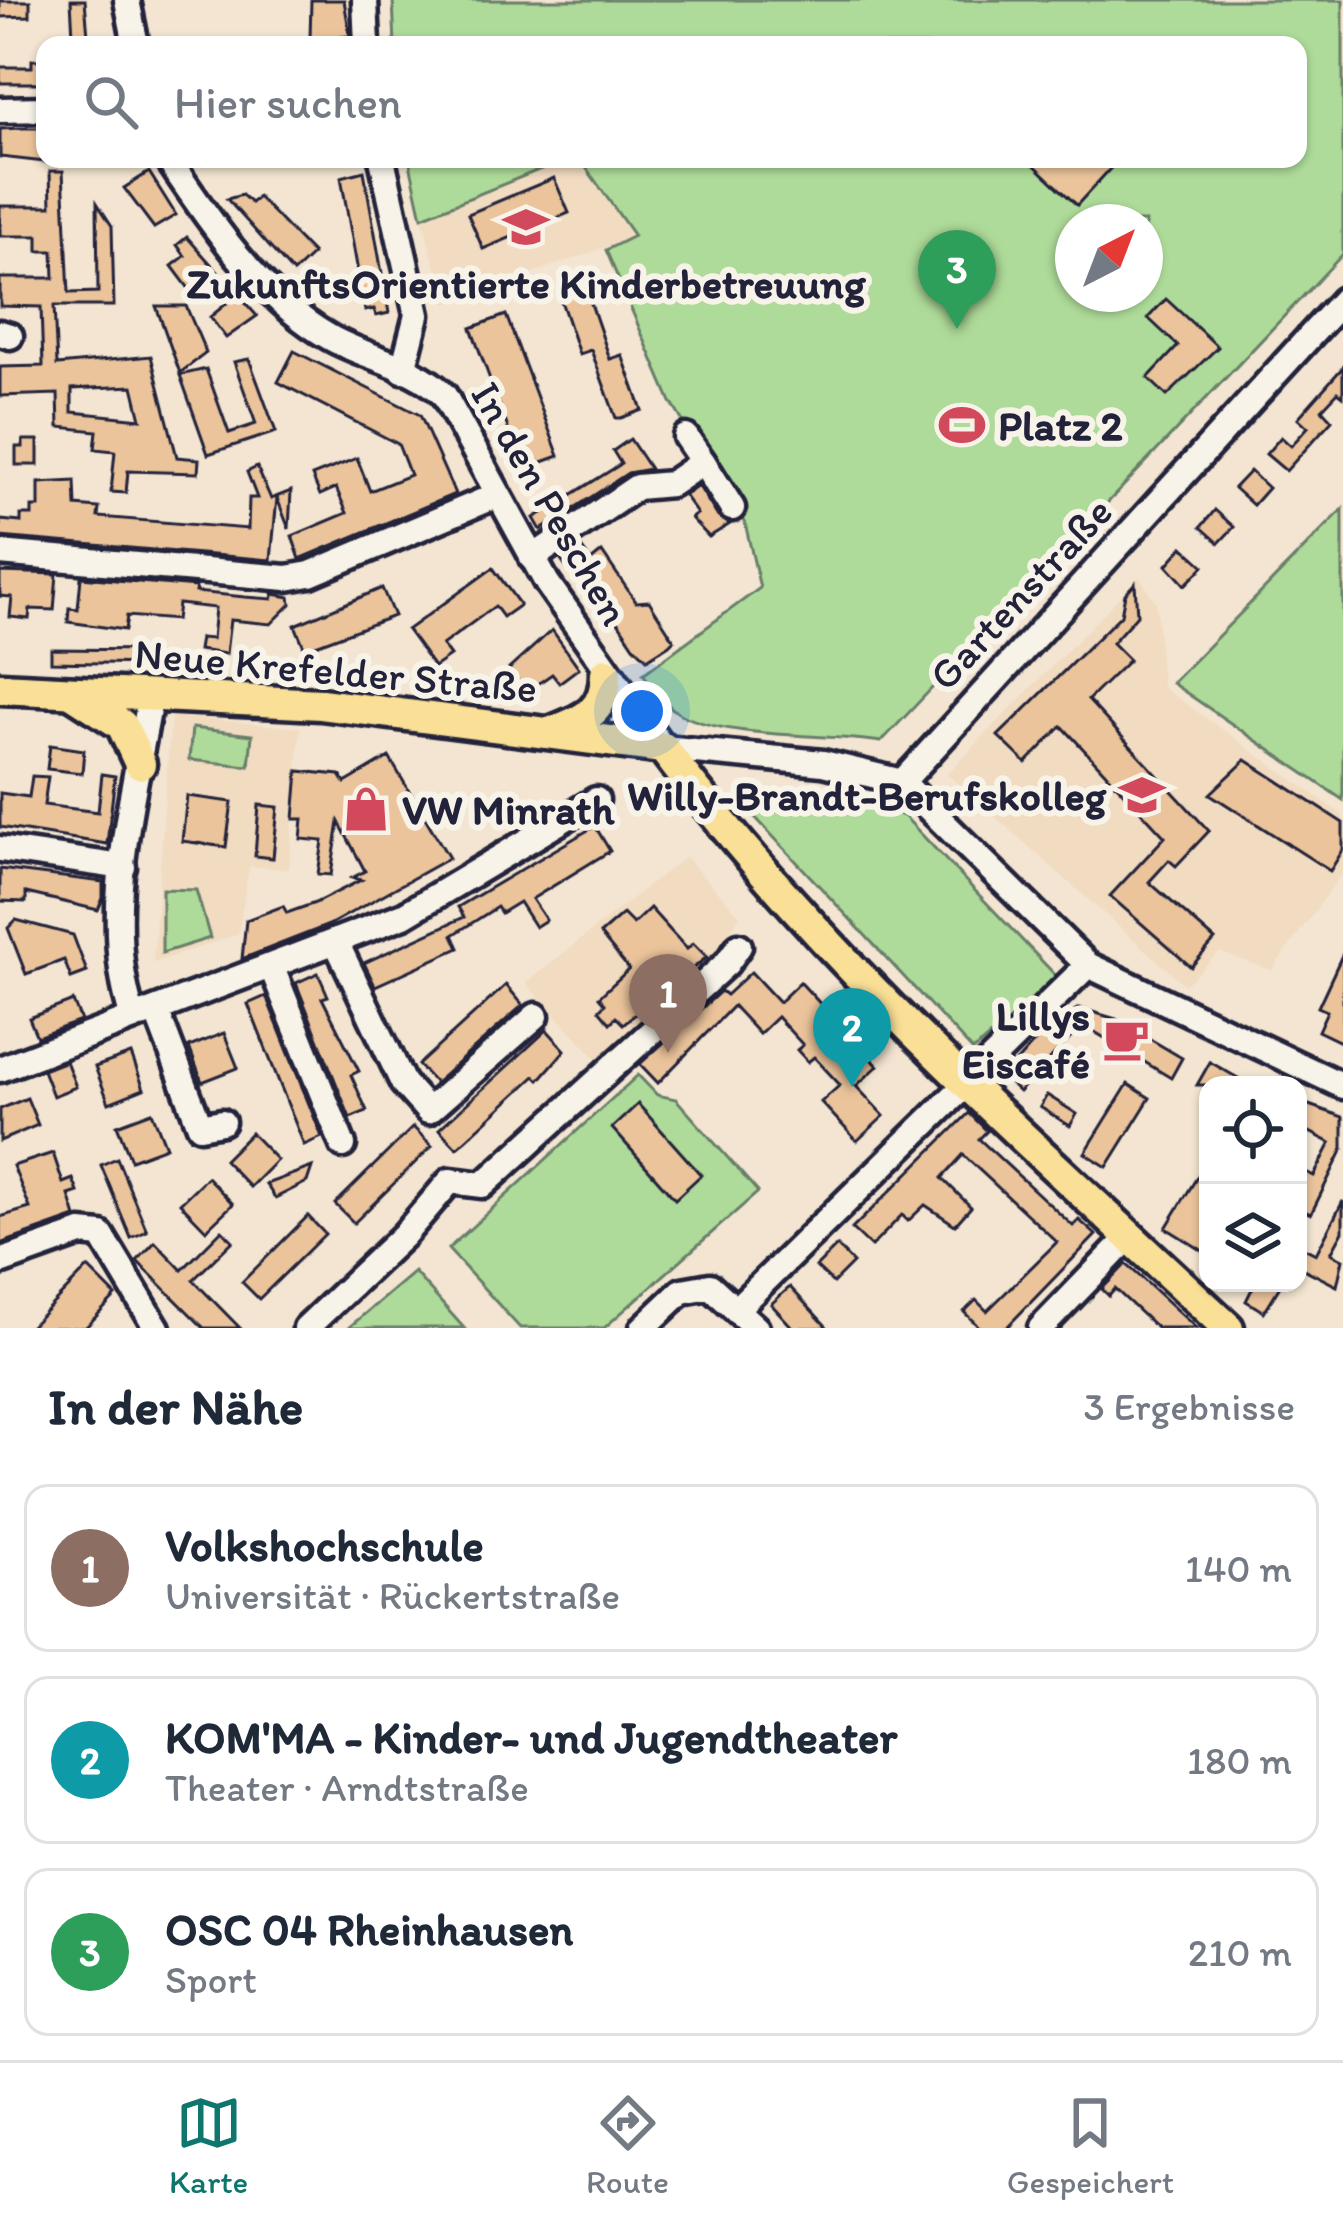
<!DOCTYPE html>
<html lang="de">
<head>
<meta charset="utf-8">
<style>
  body { margin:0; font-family:Itim,sans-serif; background:#f6f6f7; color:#1f2937 }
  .controls { position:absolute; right:36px; bottom:36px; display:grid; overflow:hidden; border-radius:24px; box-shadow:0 3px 9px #0004 }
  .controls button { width:108px; height:108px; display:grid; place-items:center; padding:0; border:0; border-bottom:3px solid #e0e1e3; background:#fff; color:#1f2937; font:60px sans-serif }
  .compass { position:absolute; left:1055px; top:204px; width:108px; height:108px; border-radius:50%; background:#fff; box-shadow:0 3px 9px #0004; rotate:42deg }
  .you { position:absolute; left:642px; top:711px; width:42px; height:42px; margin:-30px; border:9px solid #fff; border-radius:50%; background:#1a73e8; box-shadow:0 0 0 18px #1a73e833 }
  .badge { display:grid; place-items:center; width:78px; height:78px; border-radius:50%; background:#0f766e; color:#fff; font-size:39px; font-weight:700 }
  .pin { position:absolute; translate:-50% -99px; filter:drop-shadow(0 3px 6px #0008) }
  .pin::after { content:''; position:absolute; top:63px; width:42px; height:36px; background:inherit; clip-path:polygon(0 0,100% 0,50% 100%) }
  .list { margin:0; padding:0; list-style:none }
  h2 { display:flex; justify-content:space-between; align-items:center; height:156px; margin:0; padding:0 48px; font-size:51px }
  h2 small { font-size:39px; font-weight:400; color:#747a83 }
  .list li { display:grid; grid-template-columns:78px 1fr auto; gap:36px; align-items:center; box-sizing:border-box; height:168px; margin:0 24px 24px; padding:0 24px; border:3px solid #e0e1e3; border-radius:24px }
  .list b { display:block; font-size:45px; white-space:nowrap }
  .list p { margin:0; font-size:39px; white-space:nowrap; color:#747a83 }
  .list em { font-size:39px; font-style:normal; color:#747a83 }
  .icon { flex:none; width:66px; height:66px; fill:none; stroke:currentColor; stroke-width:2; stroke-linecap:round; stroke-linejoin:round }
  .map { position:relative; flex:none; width:1343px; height:1328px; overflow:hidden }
  .search { position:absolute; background:#fff; box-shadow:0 3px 9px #0004; left:36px; right:36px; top:36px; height:132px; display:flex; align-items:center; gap:30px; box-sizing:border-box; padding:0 42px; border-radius:24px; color:#747a83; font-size:45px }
  .sheet { height:732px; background:#fff }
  nav { display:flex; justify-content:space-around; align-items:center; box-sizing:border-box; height:168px; border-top:3px solid #e0e1e3; background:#fff; font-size:33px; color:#747a83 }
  nav a { display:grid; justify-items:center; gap:6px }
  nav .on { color:#0f766e }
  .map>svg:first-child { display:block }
  .built { fill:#f1dbc1 }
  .green { fill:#aedb99; stroke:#687e6a; stroke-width:3; fill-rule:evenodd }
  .building { fill:#ebc49b; stroke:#22223b; stroke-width:3; fill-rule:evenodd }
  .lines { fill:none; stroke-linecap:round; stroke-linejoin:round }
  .minor-casing { stroke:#22223b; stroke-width:33 }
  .major-casing { stroke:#22223b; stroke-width:39 }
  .minor { stroke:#f7f3e8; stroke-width:24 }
  .major { stroke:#fadf96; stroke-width:30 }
  .labels { text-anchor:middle; stroke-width:12; stroke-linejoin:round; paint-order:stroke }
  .poi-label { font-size:42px; font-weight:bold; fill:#22223b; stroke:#f7f3e8; text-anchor:start }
  .street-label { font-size:42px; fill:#22223b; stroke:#f7f3e8 }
</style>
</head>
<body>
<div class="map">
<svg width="1343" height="1328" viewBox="0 0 1343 1328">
  <rect width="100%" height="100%" fill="#f3e5d1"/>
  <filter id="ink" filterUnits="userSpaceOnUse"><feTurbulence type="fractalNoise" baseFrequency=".00833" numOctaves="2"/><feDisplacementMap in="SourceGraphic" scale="24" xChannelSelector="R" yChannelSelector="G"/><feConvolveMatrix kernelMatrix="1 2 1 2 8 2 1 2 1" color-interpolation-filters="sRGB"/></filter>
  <g filter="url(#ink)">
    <g class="built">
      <polygon points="566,159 580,159 634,237 446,304 422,217"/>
      <polygon points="1139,577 1156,602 1162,687 1343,815 1343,872 1272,970 1219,952 1185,985 947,774"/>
      <polygon points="171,716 300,728 289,869 249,866 238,934 153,963"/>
      <polygon points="685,857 740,915 713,958 600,1062 526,983"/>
    </g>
    <g class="green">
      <path d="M393 0H1343V254L881 742C825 733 730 739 682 715 667 708 654 687 643 674L760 588 745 523 671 402 606 250 634 236 580 159H1298V45H395ZM1073 222H1145V294H1073Z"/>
      <polygon points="409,159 566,159 422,217"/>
      <polygon points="1343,509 1343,800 1172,683"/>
      <polygon points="192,728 252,735 249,766 189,760"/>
      <polygon points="867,799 905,817 1058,978 973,1051 754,816 766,807"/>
      <polygon points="162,889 196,890 210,938 162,953"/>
      <polygon points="638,1075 657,1095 676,1099 758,1192 604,1328 520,1328 448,1249"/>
      <polygon points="414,1272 464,1328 348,1328"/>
    </g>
    <g class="building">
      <polygon points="71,0 85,0 88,36 73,36"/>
      <polygon points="311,0 344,0 350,36 310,39"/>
      <polygon points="0,1 30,1 30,16 0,17"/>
      <polygon points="32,60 45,60 45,83 0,83 0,67 32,67"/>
      <polygon points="22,128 45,128 45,162 0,157 0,129"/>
      <polygon points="1028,159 1119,159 1077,205"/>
      <path d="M50 171H63L69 293 98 292 97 203 112 226 114 306H54L57 365 151 356 177 457 199 459 198 473 128 471 126 493 111 492 115 451 95 449 97 431 59 427 58 394 0 396V367L43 366 41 307 0 306V278H54L53 251H38V236H0V206H51ZM133 386 141 419 72 412V389Z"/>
      <polygon points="364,171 389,313 376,316 374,309 365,311 341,177"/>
      <polygon points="149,172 176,215 154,228 124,188"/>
      <polygon points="554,178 569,213 483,249 468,214"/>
      <polygon points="242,195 251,203 258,197 313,254 293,273 227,199"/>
      <polygon points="187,237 257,316 226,338 210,317 226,304 207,278 190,290 172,266 185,256 177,245"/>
      <polygon points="585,286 610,359 622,355 642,410 621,418 616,418 591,350 579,354 559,295"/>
      <polygon points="1166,299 1218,347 1167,396 1148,378 1178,346 1148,318"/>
      <polygon points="156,306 186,306 206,353 180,373"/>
      <polygon points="506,315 559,456 523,469 471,328"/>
      <polygon points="294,351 420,415 455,494 300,559 292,536 347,513 336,488 320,495 312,476 357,458 370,491 410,475 398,444 278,382"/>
      <polygon points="249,359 276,432 208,454 180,375 206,369 229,433 256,424 234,362"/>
      <polygon points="1343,367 1343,396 1338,392 1322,409 1332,420 1286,471 1266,454 1281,437 1291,446 1308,427 1298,418"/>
      <polygon points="630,439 650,469 628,473 541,530 534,518 621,464 613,451"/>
      <polygon points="23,440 38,440 38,465 16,465 16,447 23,447"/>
      <polygon points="257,467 271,499 291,491 289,529 277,498 271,560 0,537 0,520 21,522 21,515 32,515 32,507 39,507 39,483 75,481 76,506 99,508 98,517 248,529 249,498 257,498 247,472"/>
      <polygon points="1250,471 1268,488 1253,505 1234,488"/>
      <polygon points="698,485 718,517 730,524 709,537 691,518 697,514 684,495"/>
      <polygon points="1215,510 1234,527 1219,543 1201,527"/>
      <polygon points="580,546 591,561 602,552 636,602 649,601 674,640 669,645 647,659 634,646 594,586 574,564 567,569 560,559"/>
      <polygon points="1183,547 1204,566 1185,585 1167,565"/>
      <polygon points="493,568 520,605 503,617 495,606 442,645 450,656 434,667 407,630"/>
      <polygon points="0,572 57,574 54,610 30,609 29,619 10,617 12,597 0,596"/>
      <polygon points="81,577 196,587 195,592 245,597 272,599 273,594 290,597 291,604 271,624 230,620 226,654 198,650 200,638 212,639 215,608 178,604 176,620 127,616 125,630 68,622 69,608 78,609"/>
      <polygon points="1135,583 1137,615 1112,643 1129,660 1088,700 1209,831 1176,866 1169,860 1149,882 1215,940 1191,967 1110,896 1165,837 1062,726 1026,763 998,736 1121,615 1125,594"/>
      <polygon points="382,588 394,616 305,649 295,625"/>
      <polygon points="552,630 579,668 559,683 552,674 526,692 509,669"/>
      <polygon points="51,649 150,650 150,664 51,662"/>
      <polygon points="50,745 84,750 82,773 47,769"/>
      <polygon points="389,757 449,858 329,925 242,959 246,920 283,906 287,913 315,903 361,880 352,878 365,871 339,822 331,875 318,874 323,841 301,839 303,819 294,819 298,771 340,775 345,783"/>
      <polygon points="1246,760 1343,823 1343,850 1330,871 1210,794"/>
      <polygon points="102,774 115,776 107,844 0,827 0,793 29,797 32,776 48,777 44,805 98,812"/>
      <polygon points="187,796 232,802 226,847 182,841"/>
      <polygon points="259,805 278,807 273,858 255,856"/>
      <polygon points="595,826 610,851 532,899 546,920 535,927 519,902 501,913 497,907 453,935 459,948 375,986 364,963 464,917 458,907"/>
      <polygon points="0,869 103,882 103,898 98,910 26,893 26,902 0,901"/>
      <polygon points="650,908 687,949 693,943 707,957 623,1024 616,1017 610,1023 599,1010 605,1004 599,997 629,969 600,934 623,914 633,924"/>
      <polygon points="16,920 73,935 87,972 71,978 64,960 26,974 8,928"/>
      <polygon points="1343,953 1343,1043 1318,1031 1327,1011 1318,1007"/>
      <polygon points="751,972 779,1002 800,982 878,1066 856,1086 884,1116 857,1141 821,1102 840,1085 814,1057 808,1062 797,1050 803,1045 777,1017 759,1034 733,1006 658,1083 640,1064 721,991 726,995"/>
      <polygon points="318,973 328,996 322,998 359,1071 351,1075 367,1111 350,1118 296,983"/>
      <polygon points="506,985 523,1005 435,1083 418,1065"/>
      <polygon points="266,996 322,1137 304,1145 248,1004"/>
      <polygon points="73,1001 81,1021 37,1037 29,1018"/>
      <polygon points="1079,1008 1116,1019 1182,1058 1171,1078 1083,1025 1019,1092 1003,1077 1051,1024"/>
      <polygon points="547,1030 565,1050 539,1080 535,1076 457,1148 439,1129"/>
      <polygon points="224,1033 238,1068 202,1082 189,1047"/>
      <polygon points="131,1054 144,1089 109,1103 95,1067"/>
      <polygon points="66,1061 76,1087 53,1096 43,1070"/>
      <polygon points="1210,1062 1224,1070 1250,1085 1197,1085"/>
      <polygon points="1128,1084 1150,1098 1107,1167 1085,1153"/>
      <polygon points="1047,1095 1077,1114 1070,1126 1040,1107"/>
      <polygon points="27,1098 38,1125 0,1141 0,1109"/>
      <polygon points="638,1104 701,1175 675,1199 612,1128"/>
      <polygon points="1306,1104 1343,1117 1343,1149 1311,1214 1298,1208 1298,1168 1314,1176 1331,1143 1298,1126"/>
      <polygon points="152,1112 166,1147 131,1160 117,1125"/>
      <polygon points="969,1113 987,1131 979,1139 1073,1226 1079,1220 1096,1235 1006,1328 980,1328 964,1312 976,1300 987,1311 1057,1242 963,1155 942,1178 971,1207 955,1225 925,1205 908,1221 902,1215 871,1247 852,1229"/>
      <polygon points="413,1127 432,1146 354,1223 335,1204"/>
      <polygon points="251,1133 277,1160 250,1187 224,1160"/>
      <polygon points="53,1153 63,1183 73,1179 78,1192 69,1195 76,1217 0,1244 0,1217 30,1208 13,1166"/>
      <polygon points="117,1158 147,1231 131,1238 101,1165"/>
      <polygon points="1208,1159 1208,1254 1166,1228"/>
      <polygon points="312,1167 307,1182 275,1198 266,1184"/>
      <polygon points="207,1177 233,1204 206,1230 180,1203"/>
      <polygon points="1343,1201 1343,1231 1331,1253 1343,1259 1337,1286 1298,1266 1298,1245 1316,1254"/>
      <polygon points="308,1216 325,1234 259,1299 242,1282"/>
      <polygon points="222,1230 233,1241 193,1280 240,1328 204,1328 137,1261 155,1242 182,1270"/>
      <polygon points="837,1246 853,1263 833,1283 816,1267"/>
      <polygon points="1126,1264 1146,1282 1196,1328 1157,1328 1115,1289 1109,1296 1102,1289"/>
      <polygon points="88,1268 116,1296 85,1328 29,1328"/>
      <polygon points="1255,1283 1282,1283 1264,1312 1246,1301"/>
      <polygon points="790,1287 803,1301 828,1328 793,1328 771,1304"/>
    </g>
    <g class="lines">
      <g class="minor-casing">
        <g id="minor">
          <polyline points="127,0 136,45"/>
          <polyline points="365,0 367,45"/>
          <polyline points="0,110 45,109"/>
          <path d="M168 159C209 221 262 299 329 337 365 358 415 365 444 395L547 583 663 748 823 763 902 782 1088 965 1343 1086"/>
          <polyline points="382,159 417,315 403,370"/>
          <polyline points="0,333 10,336"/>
          <polyline points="686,437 703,462"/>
          <polyline points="0,553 287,578 310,574 495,496"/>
          <polyline points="532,558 637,487 671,484 703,462 732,508"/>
          <polyline points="902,782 1343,300"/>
          <polyline points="0,849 123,867"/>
          <polyline points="336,942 403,1083 428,1111 536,1016"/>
          <polyline points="272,968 343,1145"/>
          <polyline points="156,1010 200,1126 222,1122"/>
          <path d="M133 1018C99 916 134 797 151 693"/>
          <polyline points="0,1069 404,915 596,800"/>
          <polyline points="0,1262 81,1233 101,1235 157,1328"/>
          <polyline points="737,1308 1088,965"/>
          <polyline points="306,1328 404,1235 450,1181 483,1185 727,963 739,946"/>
          <polyline points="643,1328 682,1291 710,1286 756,1328"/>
          <polyline points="1041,1328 1130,1236"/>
        </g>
      </g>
      <g class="major-casing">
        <g id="major">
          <path d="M0 688 321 704 663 748C825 964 1031 1144 1228 1328"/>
          <polyline points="71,692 122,725 140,764"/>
          <path d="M552 732C585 719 606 712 606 673"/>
        </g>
      </g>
      <use href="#minor" class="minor"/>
      <use href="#major" class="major"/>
    </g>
  </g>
  <defs>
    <g id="school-bare" transform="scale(3.6)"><path d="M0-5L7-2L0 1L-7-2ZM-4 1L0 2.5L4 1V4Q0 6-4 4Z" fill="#d1495b" stroke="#f7f3e8" stroke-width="2.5" paint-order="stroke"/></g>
    <g id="stadium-bare" transform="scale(3.6)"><path d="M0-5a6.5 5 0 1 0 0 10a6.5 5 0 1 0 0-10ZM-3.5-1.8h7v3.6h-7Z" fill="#d1495b" stroke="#f7f3e8" stroke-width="2.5" paint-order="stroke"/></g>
    <g id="shop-bare" transform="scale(3.6)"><path d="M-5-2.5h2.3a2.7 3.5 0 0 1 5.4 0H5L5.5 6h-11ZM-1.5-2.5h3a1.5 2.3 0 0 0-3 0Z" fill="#d1495b" stroke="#f7f3e8" stroke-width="2.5" paint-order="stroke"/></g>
    <g id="cafe-bare" transform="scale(3.6)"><path d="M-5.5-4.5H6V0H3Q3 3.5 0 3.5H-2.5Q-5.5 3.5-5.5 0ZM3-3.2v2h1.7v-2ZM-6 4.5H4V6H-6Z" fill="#d1495b" stroke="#f7f3e8" stroke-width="2.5" paint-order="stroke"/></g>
  </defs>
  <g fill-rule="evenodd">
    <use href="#school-bare" x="526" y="227"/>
    <use href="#stadium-bare" x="962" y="425"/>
    <use href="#school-bare" x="1142" y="795"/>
    <use href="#shop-bare" x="366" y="809"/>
    <use href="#cafe-bare" x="1126" y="1039"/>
  </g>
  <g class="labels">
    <g class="poi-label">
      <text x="526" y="298" text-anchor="middle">ZukunftsOrientierte Kinderbetreuung</text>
      <text x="998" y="440">Platz 2</text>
      <text x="1106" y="810" text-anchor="end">Willy-Brandt-Berufskolleg</text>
      <text x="402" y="824">VW Minrath</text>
      <text x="1090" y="1030" text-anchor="end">Lillys<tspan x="1090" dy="48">Eiscafé</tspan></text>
    </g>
    <g class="street-label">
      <text transform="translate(551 503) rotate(60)" y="15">In den Peschen</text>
      <text transform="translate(1020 593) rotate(-47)" y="15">Gartenstraße</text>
      <text transform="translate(336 670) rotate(5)" y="15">Neue Krefelder Straße</text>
    </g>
  </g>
</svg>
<div class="controls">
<button><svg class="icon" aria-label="locate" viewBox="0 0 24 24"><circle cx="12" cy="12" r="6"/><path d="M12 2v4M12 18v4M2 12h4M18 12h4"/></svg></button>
<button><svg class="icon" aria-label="layers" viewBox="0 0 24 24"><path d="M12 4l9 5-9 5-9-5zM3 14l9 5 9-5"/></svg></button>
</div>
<svg class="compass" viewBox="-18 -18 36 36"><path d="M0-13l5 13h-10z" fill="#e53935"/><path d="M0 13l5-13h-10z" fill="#747a83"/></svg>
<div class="you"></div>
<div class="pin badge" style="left:668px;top:1053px;background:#8d6e63">1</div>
<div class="pin badge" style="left:852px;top:1087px;background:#0f9aa8">2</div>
<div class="pin badge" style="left:957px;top:329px;background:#2e9e5b">3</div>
<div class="search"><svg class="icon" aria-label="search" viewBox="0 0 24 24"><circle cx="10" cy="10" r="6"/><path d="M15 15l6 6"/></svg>Hier suchen</div>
</div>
<section class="sheet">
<h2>In der Nähe<small>3 Ergebnisse</small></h2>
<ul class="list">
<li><span class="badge" style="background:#8d6e63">1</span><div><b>Volkshochschule</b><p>Universität · Rückertstraße</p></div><em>140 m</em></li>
<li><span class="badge" style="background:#0f9aa8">2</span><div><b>KOM'MA - Kinder- und Jugendtheater</b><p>Theater · Arndtstraße</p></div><em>180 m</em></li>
<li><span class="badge" style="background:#2e9e5b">3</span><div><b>OSC 04 Rheinhausen</b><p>Sport</p></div><em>210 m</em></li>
</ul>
</section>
<nav>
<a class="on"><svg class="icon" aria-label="map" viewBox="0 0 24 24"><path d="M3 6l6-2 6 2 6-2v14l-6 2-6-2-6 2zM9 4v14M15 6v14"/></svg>Karte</a>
<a><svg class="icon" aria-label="directions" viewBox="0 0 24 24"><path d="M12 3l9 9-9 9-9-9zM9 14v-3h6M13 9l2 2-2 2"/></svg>Route</a>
<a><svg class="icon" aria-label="saved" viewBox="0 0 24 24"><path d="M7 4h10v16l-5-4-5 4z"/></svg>Gespeichert</a>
</nav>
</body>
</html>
